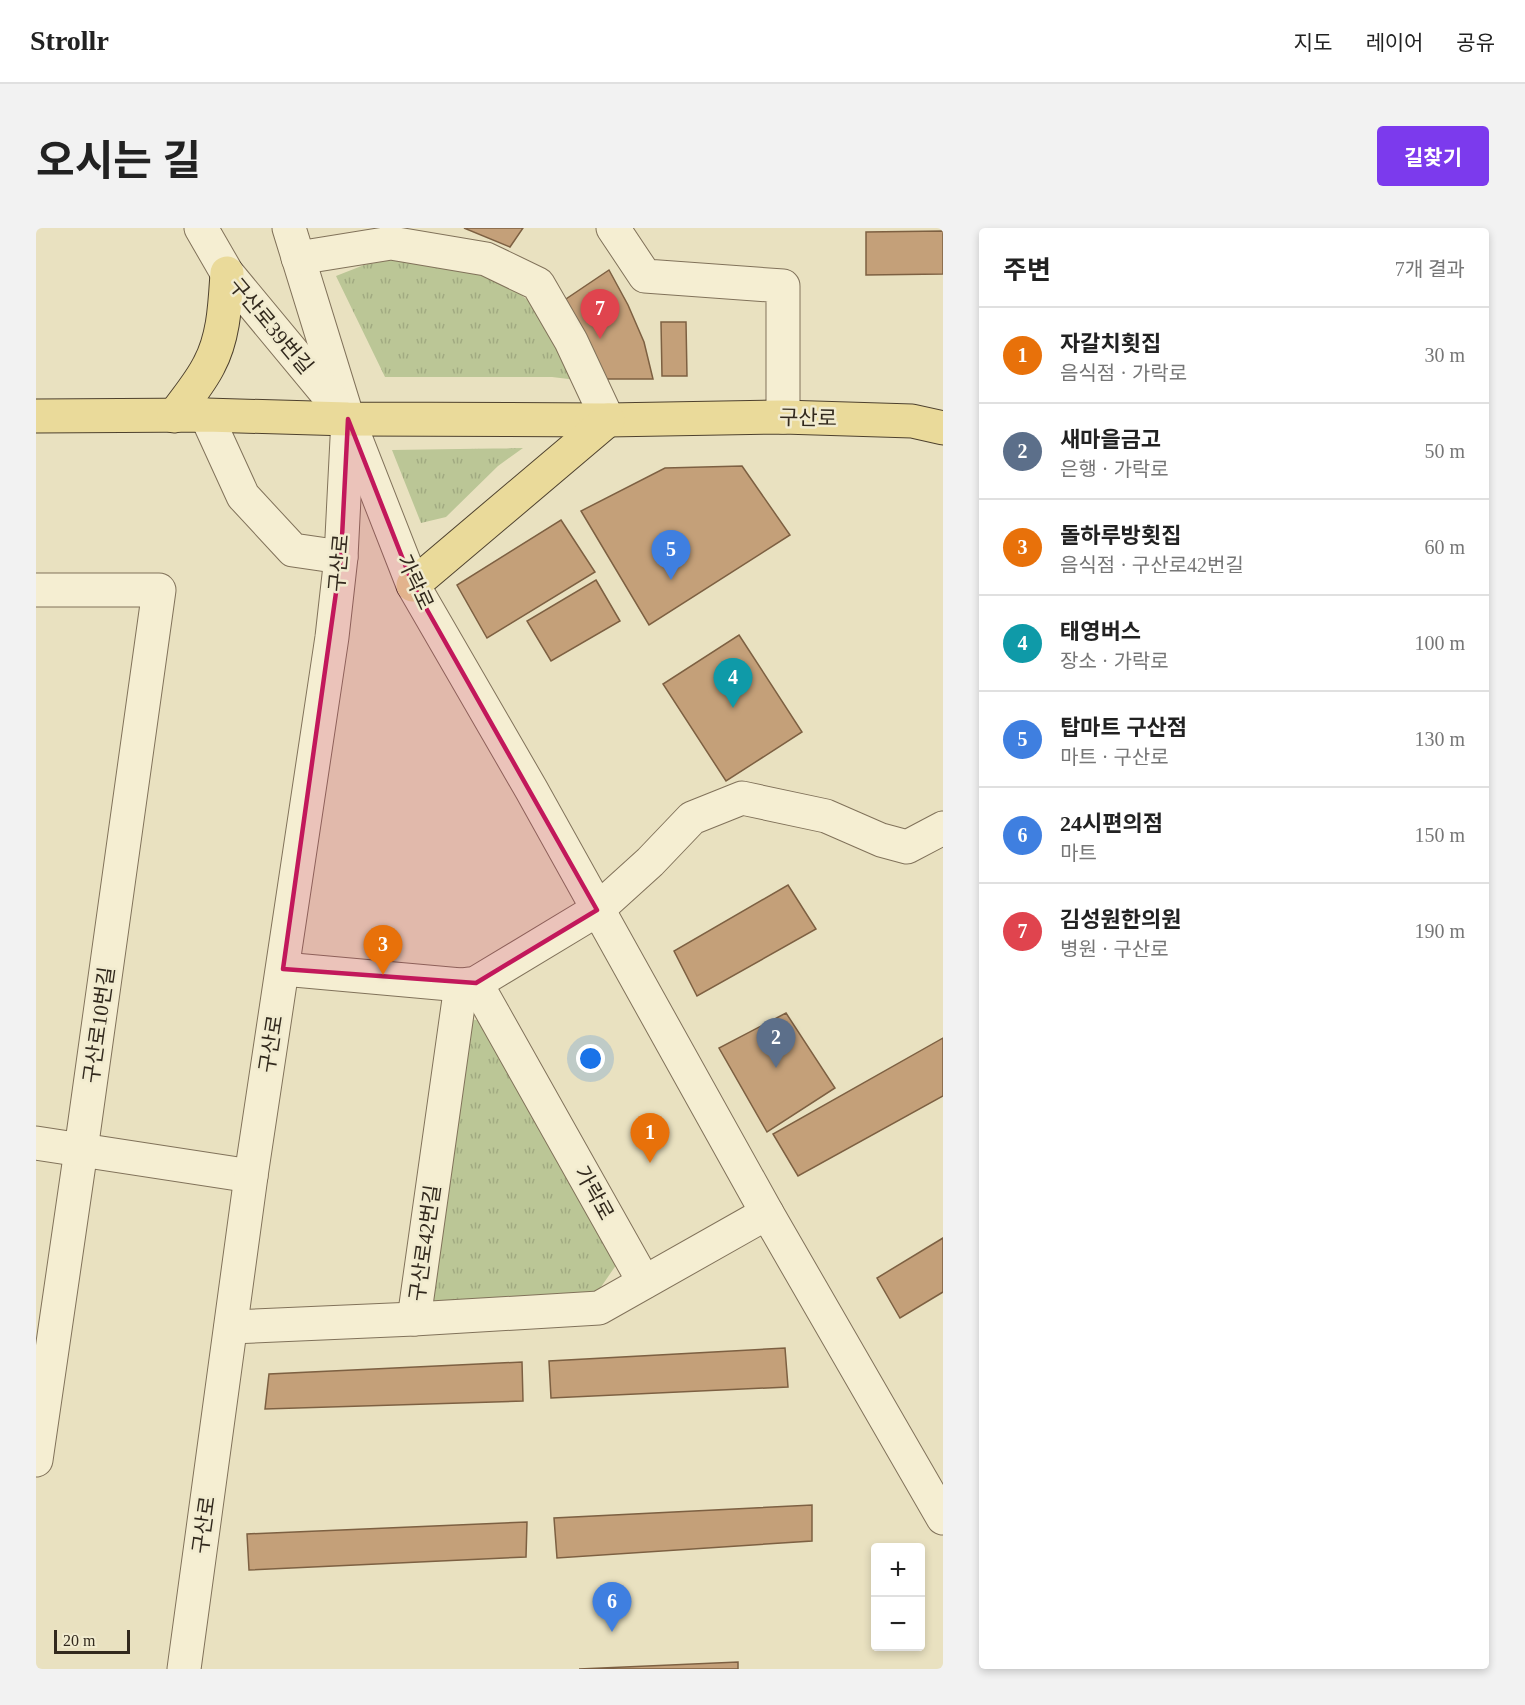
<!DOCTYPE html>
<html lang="ko">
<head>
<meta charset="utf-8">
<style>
  body { margin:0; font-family:"Times New Roman","Noto Sans KR",serif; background:#f2f2f2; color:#222 }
  .controls { position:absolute; right:18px; bottom:18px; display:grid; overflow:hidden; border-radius:6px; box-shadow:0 3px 9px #0003 }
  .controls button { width:54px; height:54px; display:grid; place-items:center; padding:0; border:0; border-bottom:2px solid #e0e0e0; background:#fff; color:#222; font:30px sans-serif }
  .scale { position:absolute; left:18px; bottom:15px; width:76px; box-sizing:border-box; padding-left:6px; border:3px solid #32291d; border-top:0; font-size:16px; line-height:21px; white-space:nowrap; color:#32291d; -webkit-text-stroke:4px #f1ebcf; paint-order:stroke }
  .you { position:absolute; left:555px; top:831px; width:21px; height:21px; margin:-15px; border:4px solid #fff; border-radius:50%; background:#1a73e8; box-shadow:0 0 0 9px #1a73e833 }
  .badge { display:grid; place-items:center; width:39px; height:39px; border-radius:50%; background:#7c3aed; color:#fff; font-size:20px; font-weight:700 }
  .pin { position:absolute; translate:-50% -50px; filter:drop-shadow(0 2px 3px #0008) }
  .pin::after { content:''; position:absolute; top:32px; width:21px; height:18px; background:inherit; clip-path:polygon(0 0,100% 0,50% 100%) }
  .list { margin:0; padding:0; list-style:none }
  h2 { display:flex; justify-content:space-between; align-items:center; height:78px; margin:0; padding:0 24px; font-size:26px }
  h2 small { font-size:20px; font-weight:400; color:#767676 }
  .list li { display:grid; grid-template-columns:39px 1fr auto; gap:18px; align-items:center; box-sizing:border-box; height:96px; padding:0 24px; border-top:2px solid #e0e0e0 }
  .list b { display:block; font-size:22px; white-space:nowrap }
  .list p { margin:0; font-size:20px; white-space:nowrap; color:#767676 }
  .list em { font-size:20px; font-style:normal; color:#767676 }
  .map { position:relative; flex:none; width:907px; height:1441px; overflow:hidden; border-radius:6px }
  header { display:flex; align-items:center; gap:36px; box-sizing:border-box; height:84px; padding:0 30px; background:#fff; border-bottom:2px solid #e0e0e0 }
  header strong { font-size:28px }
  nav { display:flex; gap:33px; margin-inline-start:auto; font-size:21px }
  .intro { display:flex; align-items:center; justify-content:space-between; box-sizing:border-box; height:144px; padding:0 36px }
  h1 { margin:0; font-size:42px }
  .button { padding:15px 27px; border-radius:6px; background:#7c3aed; color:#fff; font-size:21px; font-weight:700 }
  main { display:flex; gap:36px; padding:0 36px }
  aside { flex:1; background:#fff; border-radius:6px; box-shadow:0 3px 9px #0003 }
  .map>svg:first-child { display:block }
  .park { fill:url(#park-tufts) }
  .building { fill:#c4a079; stroke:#7d6042; stroke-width:1.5 }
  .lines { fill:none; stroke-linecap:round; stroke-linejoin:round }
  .minor-casing { stroke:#81725a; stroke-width:35 }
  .major-casing { stroke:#4e412e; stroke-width:35 }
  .minor { stroke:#f5eed2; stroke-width:33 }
  .major { stroke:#eada9a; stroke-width:33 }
  .marked { fill:#c2185b; fill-opacity:0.2; stroke:#c2185b; stroke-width:4.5; stroke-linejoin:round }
  .labels { text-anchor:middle; stroke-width:5; stroke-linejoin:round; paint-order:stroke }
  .street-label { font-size:21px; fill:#32291d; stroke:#f1ebcf }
</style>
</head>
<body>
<header>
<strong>Strollr</strong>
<nav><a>지도</a><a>레이어</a><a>공유</a></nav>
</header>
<div class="intro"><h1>오시는 길</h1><a class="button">길찾기</a></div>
<main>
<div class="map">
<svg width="907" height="1441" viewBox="0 0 907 1441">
  <defs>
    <pattern id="park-tufts" width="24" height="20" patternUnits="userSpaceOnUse" patternTransform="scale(1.5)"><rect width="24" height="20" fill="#bbc696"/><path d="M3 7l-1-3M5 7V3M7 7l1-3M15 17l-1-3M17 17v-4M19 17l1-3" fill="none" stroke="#a1aa81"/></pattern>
  </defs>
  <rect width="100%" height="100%" fill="#e9e1c0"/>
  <g class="park">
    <polygon points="377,28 425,35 473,57 510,87 541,152 516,149 349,149 300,48 328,37"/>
    <polygon points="487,220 462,238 410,289 385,295 356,222"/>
    <polygon points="425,789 454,795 585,1030 556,1072 389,1081"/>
  </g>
  <g class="building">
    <polygon points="428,0 487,0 474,19"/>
    <polygon points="907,3 907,46 830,47 830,4"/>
    <polygon points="573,42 592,77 608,114 617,151 559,151 527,73"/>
    <polygon points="625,94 650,94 651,148 626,148"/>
    <polygon points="706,238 754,307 613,397 545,283 629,240"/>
    <polygon points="525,292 559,344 451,410 421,357"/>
    <polygon points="560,352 584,393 515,433 491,393"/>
    <polygon points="703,407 766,504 690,553 627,456"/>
    <polygon points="752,657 780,701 661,768 638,723"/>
    <polygon points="750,785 799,860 731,904 683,820"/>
    <polygon points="907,810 907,868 762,948 737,906"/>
    <polygon points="907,1010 907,1064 864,1090 841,1050"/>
    <polygon points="749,1120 752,1159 515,1170 513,1133"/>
    <polygon points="486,1134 487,1173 229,1181 233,1146"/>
    <polygon points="776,1277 776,1313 521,1330 518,1290"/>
    <polygon points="491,1294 490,1329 213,1342 211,1306"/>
    <polygon points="702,1434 702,1441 543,1441"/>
  </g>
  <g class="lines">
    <g class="minor-casing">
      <g id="minor">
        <polyline points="253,0 312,191 377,357 495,561 731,985 907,1290"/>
        <polyline points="577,0 609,48 747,58 747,189"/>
        <polyline points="262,30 355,15 450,31 502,56 535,113 572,192"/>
        <polyline points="170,187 207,268 257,322 305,329"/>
        <polyline points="0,362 123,362 45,922 0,1232"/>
        <polyline points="247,741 425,757 440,755 561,682 614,634 656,590 706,570 790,588 845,612 871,619 907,600"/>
        <polyline points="440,755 608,1054"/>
        <polyline points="0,915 215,948"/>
        <polyline points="378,1091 425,757"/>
        <polyline points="195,1099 378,1091 563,1080 731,985"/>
        <polyline points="148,1441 215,948 296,409 305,329 312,191 191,45 165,0"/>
      </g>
    </g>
    <g class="major-casing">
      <g id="major">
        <polyline points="0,188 170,187 312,191 572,192 747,189 876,193 907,200"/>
        <path d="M138 188C150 171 164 155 173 137 188 109 189 76 191 45"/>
        <polyline points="377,357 572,192"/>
      </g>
    </g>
    <use href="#minor" class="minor"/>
    <use href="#major" class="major"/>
  </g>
  <path class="marked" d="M312 191 377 357 561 682 440 755 247 741 305 329Z"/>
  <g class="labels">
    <g class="street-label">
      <text transform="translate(235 98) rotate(50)" y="7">구산로39번길</text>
      <text transform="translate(772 190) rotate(1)" y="7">구산로</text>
      <text transform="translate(303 335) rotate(-85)" y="7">구산로</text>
      <text transform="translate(379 354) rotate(65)" y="7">가락로</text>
      <text transform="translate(63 797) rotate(-82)" y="7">구산로10번길</text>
      <text transform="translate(235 816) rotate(-81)" y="7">구산로</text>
      <text transform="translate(558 965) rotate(61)" y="7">가락로</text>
      <text transform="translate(389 1015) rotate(-82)" y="7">구산로42번길</text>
      <text transform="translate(168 1297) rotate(-82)" y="7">구산로</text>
    </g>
  </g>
</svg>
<div class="controls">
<button>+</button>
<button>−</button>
</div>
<div class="scale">20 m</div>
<div class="you"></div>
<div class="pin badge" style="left:614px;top:935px;background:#e8710a">1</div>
<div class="pin badge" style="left:740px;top:840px;background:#5c6f8a">2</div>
<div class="pin badge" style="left:347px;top:747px;background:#e8710a">3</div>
<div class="pin badge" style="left:697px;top:480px;background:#0f9aa8">4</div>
<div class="pin badge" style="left:635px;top:352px;background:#3f7fe0">5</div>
<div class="pin badge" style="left:576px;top:1404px;background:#3f7fe0">6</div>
<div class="pin badge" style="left:564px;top:111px;background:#e0444e">7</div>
</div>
<aside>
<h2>주변<small>7개 결과</small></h2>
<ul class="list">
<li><span class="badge" style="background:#e8710a">1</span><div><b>자갈치횟집</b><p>음식점 · 가락로</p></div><em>30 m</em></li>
<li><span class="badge" style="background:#5c6f8a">2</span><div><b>새마을금고</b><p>은행 · 가락로</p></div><em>50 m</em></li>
<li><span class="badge" style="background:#e8710a">3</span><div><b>돌하루방횟집</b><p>음식점 · 구산로42번길</p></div><em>60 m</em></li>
<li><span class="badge" style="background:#0f9aa8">4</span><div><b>태영버스</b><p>장소 · 가락로</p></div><em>100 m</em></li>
<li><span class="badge" style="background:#3f7fe0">5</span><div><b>탑마트 구산점</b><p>마트 · 구산로</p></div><em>130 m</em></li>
<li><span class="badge" style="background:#3f7fe0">6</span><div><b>24시편의점</b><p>마트</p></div><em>150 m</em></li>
<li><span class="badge" style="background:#e0444e">7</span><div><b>김성원한의원</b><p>병원 · 구산로</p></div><em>190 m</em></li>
</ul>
</aside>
</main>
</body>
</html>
